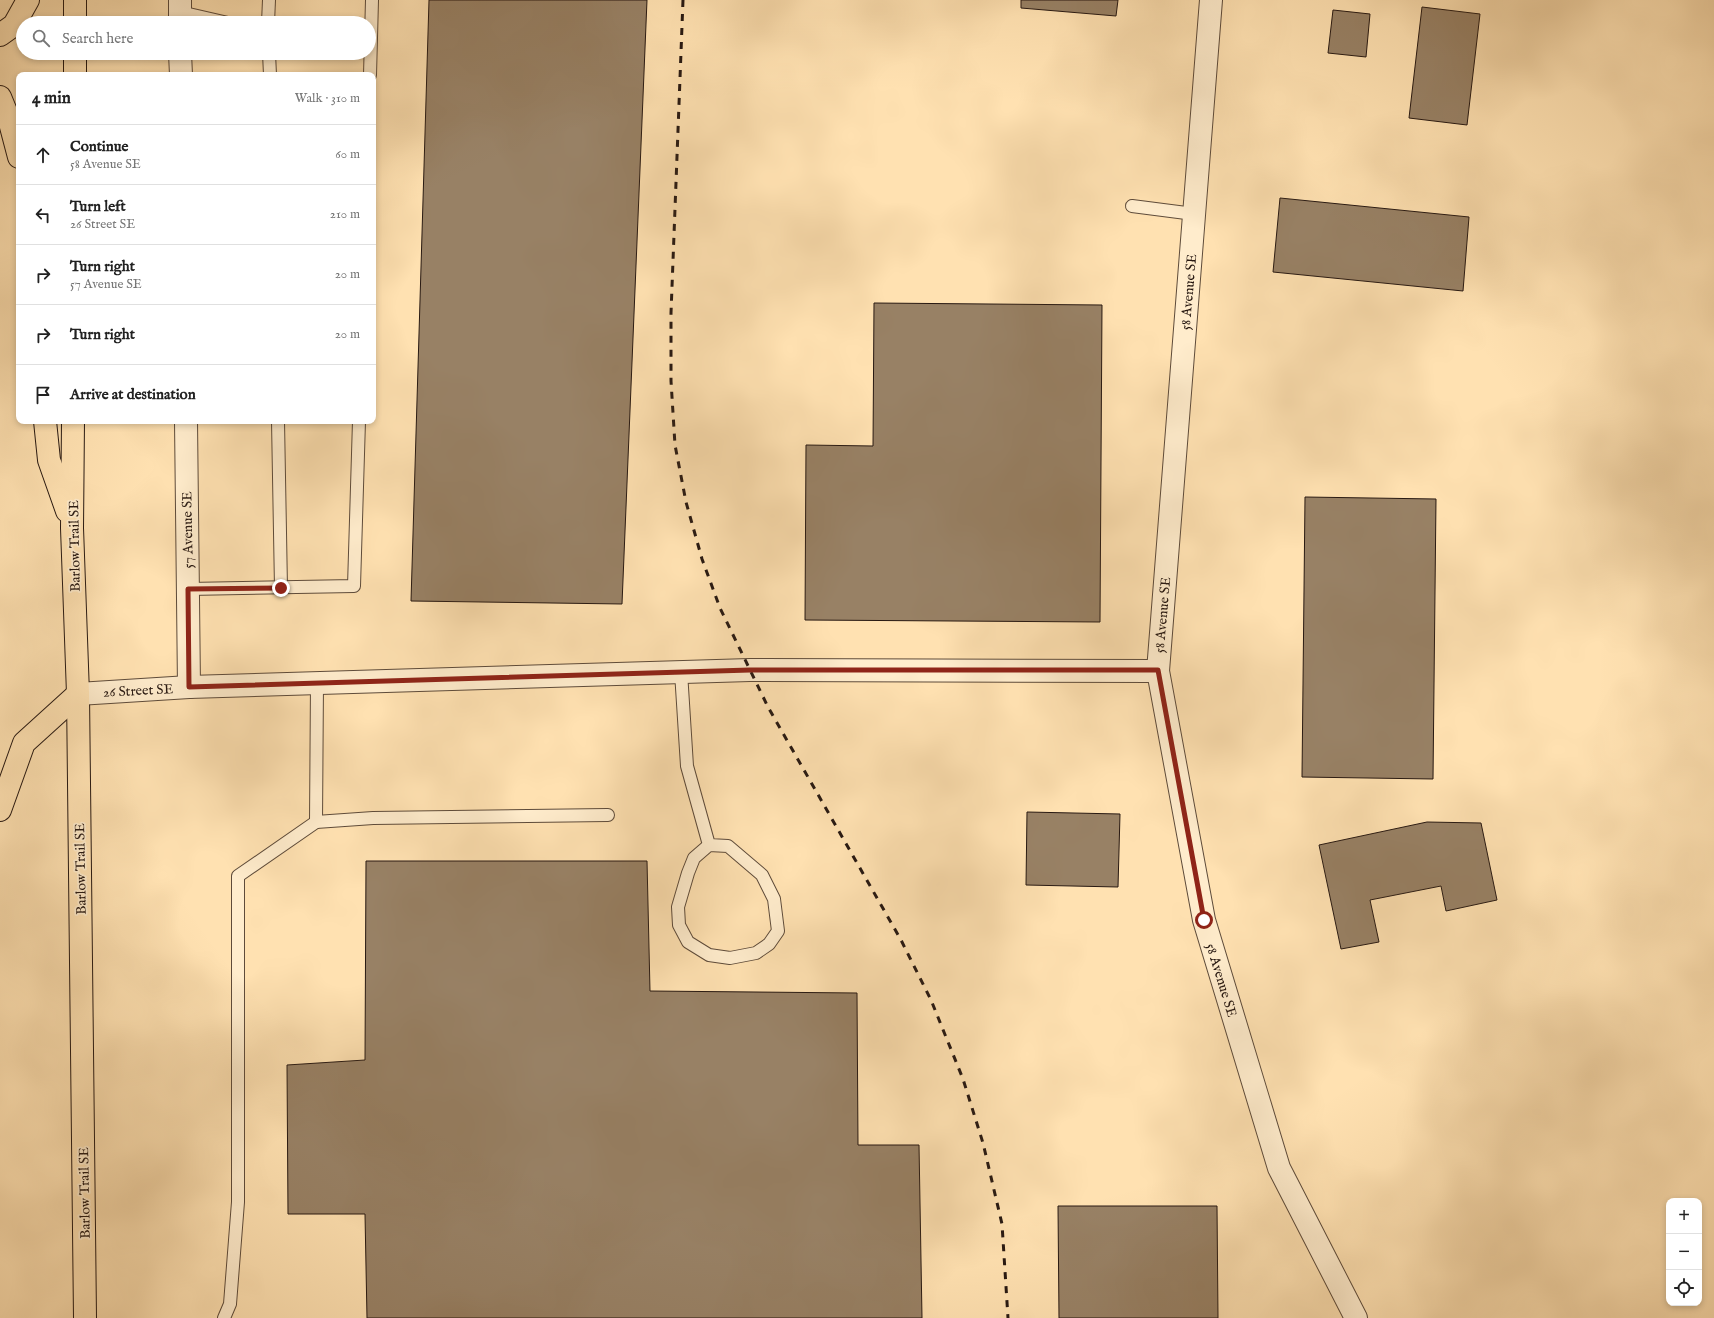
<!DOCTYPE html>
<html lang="en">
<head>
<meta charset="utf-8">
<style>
  body { margin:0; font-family:"IM FELL English",serif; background:#f6f6f6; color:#222 }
  .controls { position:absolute; right:12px; bottom:12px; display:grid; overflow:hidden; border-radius:8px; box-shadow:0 2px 6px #0003 }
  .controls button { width:36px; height:36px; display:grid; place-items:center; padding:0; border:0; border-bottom:1px solid #e0e0e0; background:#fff; color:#222; font:20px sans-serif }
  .stop { position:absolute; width:12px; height:12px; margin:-9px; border:3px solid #8f2418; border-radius:50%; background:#fff }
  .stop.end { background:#8f2418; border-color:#fff; box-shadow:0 1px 4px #0008 }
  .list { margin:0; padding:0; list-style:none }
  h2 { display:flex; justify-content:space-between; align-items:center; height:52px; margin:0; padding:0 16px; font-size:17px }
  h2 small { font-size:13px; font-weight:400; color:#767676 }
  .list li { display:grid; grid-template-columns:26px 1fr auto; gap:12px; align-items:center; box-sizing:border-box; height:60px; padding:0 16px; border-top:1px solid #e0e0e0 }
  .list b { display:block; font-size:15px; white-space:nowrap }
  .list p { margin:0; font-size:13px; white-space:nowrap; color:#767676 }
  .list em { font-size:13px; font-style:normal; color:#767676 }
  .icon { flex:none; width:22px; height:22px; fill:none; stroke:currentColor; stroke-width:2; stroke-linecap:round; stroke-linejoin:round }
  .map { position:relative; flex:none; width:1714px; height:1318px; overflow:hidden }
  .search { position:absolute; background:#fff; box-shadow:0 2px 6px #0003; left:16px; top:16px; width:360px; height:44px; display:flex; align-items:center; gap:10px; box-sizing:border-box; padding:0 14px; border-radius:22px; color:#767676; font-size:15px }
  .panel { position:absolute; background:#fff; box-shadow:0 2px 6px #0003; left:16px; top:72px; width:360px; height:352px; border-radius:8px }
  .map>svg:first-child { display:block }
  .building { fill:#988165; stroke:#281912 }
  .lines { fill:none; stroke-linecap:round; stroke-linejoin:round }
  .lane-casing { stroke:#5e4b3a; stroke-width:14 }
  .street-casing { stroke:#5e4b3a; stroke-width:24 }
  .primary-casing { stroke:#281912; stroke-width:24 }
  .lane { stroke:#ffeccc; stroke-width:12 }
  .street { stroke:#ffeccc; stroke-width:22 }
  .primary { stroke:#ffe1b1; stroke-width:22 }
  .rail { stroke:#281912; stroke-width:3; stroke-dasharray:7 7; stroke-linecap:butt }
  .route { stroke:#8f2418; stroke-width:5 }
  .labels { text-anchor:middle; stroke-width:3.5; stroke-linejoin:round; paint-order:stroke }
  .street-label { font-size:14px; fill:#281912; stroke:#ffeccc }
</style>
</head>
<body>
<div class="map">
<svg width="1714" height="1318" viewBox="0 0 1714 1318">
  <rect width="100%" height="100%" fill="#ffe1b1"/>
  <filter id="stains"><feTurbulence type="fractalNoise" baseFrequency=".005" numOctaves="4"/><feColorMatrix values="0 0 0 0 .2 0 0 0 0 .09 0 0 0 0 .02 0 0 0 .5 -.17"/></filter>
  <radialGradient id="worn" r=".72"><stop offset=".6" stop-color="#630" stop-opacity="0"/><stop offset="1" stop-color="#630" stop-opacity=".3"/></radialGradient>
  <g class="building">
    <polygon points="429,0 647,0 622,604 411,601"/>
    <polygon points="1021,0 1118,0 1116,16 1021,8"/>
    <polygon points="1422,7 1480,14 1467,125 1409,118"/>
    <polygon points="1333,10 1370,14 1366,57 1328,53"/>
    <polygon points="1280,198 1469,217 1463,291 1273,272"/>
    <polygon points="874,303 1102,305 1100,622 805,620 806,445 873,446"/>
    <polygon points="1305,497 1436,499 1433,779 1302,777"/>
    <polygon points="1027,812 1120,814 1118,887 1026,885"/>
    <polygon points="1427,822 1481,823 1497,900 1446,911 1441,886 1370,900 1379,942 1341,949 1319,845"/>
    <polygon points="366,861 647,861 650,991 857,993 858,1145 919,1145 922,1318 367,1318 365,1214 288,1214 287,1065 365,1060"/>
    <polygon points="1058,1206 1217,1206 1218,1318 1059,1318"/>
  </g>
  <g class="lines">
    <g class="lane-casing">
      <g id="lane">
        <polyline points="180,12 228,23"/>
        <polyline points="268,23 269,0"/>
        <polyline points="269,53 270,75"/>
        <polyline points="370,75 372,0"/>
        <polyline points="1132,206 1194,214"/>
        <polyline points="278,421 281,588"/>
        <polyline points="188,589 354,586 359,421"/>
        <polyline points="681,672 687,766 709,845 728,846 762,875 774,899 778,931 769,944 756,953 730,958 709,955 688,942 679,925 678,907 688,873 694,858 709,845"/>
        <polyline points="317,683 316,822 373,818 608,815"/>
        <polyline points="224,1318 230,1304 238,1202 238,876 316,822"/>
      </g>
    </g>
    <g class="street-casing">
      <g id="street">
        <polyline points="180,0 180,23"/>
        <polyline points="1211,0 1158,671 1204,920 1279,1168 1356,1318"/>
        <polyline points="180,53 181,75"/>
        <polyline points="186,421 189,687"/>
        <polyline points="78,694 189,687 750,670 1158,671"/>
      </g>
    </g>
    <g class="primary-casing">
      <g id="primary">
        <polyline points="75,0 75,23"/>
        <polyline points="0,35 14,25 28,0"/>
        <polyline points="75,53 75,75"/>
        <polyline points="0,97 9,119 19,157"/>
        <polyline points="45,421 49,460 67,511"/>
        <polyline points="73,421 72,528 78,694 85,1318"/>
        <polyline points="0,810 24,743 78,694"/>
      </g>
    </g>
    <use href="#lane" class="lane"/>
    <use href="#street" class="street"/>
    <use href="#primary" class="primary"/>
    <polyline class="rail" points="683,0 671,313 671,381 675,445 686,502 702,559 720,608 768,707 901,940 931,1000 963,1079 983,1143 1002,1224 1008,1318"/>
  </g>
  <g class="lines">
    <polyline class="route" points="281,588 188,589 189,687 750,670 1158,670 1204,920"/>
  </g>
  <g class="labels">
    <g class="street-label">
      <text transform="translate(1188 292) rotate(-85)" y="5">58 Avenue SE</text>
      <text transform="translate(187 530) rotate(-91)" y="5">57 Avenue SE</text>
      <text transform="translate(74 546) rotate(-91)" y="5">Barlow Trail SE</text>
      <text transform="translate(1162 615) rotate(-85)" y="5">58 Avenue SE</text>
      <text transform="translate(138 690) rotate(-3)" y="5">26 Street SE</text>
      <text transform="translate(80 869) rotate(-91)" y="5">Barlow Trail SE</text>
      <text transform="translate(1222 980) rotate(73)" y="5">58 Avenue SE</text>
      <text transform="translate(84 1193) rotate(-91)" y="5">Barlow Trail SE</text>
    </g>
  </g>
  <rect width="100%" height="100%" filter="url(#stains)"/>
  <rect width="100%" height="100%" fill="url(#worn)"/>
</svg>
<div class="controls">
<button>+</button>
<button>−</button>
<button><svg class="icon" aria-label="locate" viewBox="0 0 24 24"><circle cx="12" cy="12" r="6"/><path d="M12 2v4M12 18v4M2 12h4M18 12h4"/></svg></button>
</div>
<div class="stop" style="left:1204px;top:920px"></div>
<div class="stop end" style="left:281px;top:588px"></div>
<div class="search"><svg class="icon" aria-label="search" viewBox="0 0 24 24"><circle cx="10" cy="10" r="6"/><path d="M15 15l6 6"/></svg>Search here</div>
<section class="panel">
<h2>4 min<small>Walk · 310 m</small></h2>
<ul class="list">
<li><svg class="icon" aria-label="ahead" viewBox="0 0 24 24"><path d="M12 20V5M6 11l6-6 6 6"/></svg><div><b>Continue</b><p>58 Avenue SE</p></div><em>60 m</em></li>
<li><svg class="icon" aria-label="left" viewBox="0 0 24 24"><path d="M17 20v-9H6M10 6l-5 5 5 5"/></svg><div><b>Turn left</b><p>26 Street SE</p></div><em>210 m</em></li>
<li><svg class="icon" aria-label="right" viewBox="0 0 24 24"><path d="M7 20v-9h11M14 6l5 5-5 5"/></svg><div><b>Turn right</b><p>57 Avenue SE</p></div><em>20 m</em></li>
<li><svg class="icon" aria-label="right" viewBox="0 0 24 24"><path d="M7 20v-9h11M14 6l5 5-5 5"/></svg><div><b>Turn right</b></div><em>20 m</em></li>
<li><svg class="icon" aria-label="arrive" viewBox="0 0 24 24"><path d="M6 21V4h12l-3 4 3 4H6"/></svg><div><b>Arrive at destination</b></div></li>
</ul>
</section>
</div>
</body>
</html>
